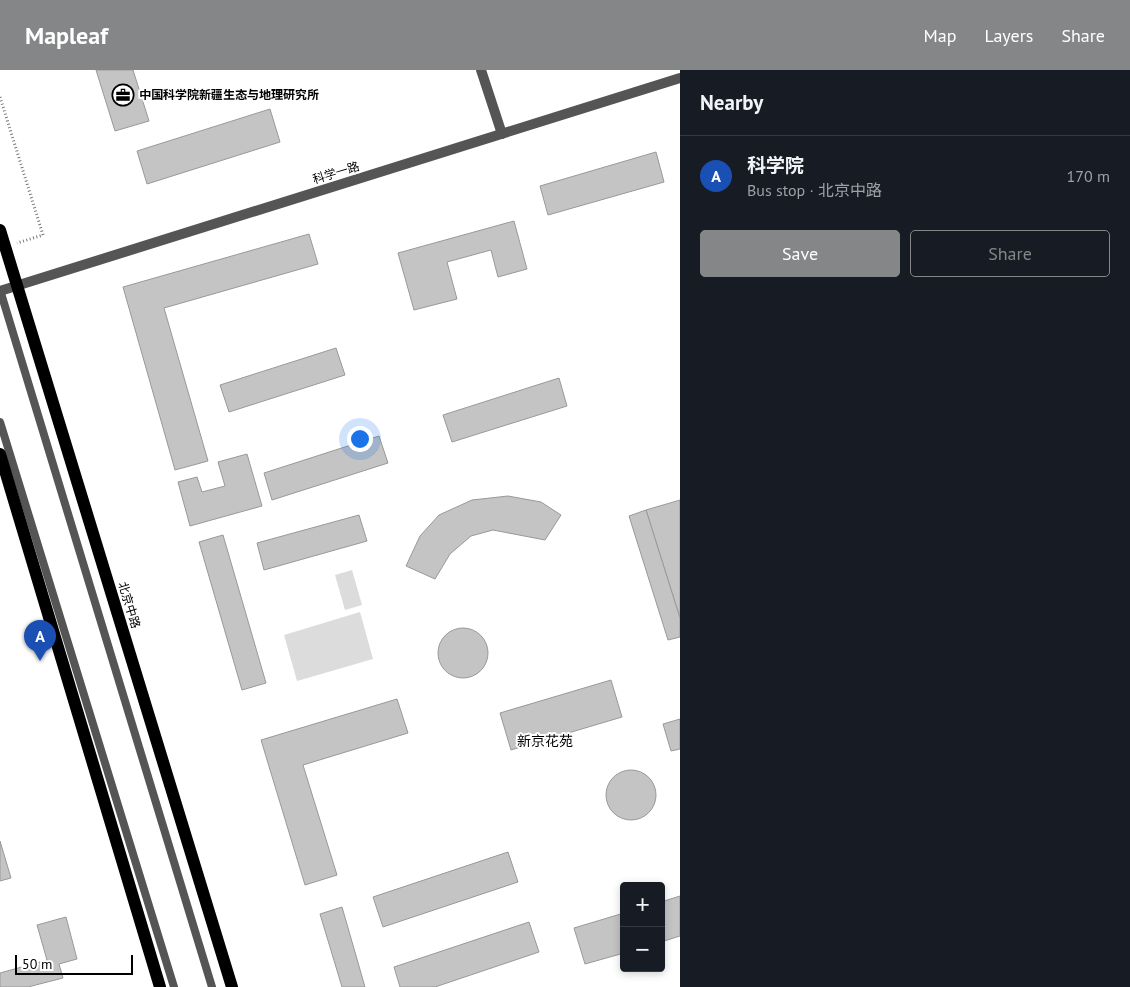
<!DOCTYPE html>
<html lang="en">
<head>
<meta charset="utf-8">
<style>
  body { margin:0; font-family:"PT Sans","Noto Sans SC",sans-serif; background:#20242c; color:#f1f3f6 }
  .controls { position:absolute; right:15px; bottom:15px; display:grid; overflow:hidden; border-radius:5px; box-shadow:0 2px 8px #0003 }
  .controls button { width:45px; height:45px; display:grid; place-items:center; padding:0; border:0; border-bottom:1px solid #363941; background:#171b24; color:#f1f3f6; font:25px sans-serif }
  .scale { position:absolute; left:15px; bottom:12px; width:118px; box-sizing:border-box; padding-left:5px; border:2px solid #000; border-top:0; font-size:14px; line-height:18px; white-space:nowrap; color:#000; -webkit-text-stroke:4px #fff; paint-order:stroke }
  .you { position:absolute; left:359px; top:368px; width:18px; height:18px; margin:-12px; border:4px solid #fff; border-radius:50%; background:#1a73e8; box-shadow:0 0 0 8px #1a73e833 }
  .badge { display:grid; place-items:center; width:32px; height:32px; border-radius:50%; background:#858687; color:#fff; font-size:16px; font-weight:700 }
  .pin { position:absolute; translate:-50% -41px; filter:drop-shadow(0 1px 2px #0008) }
  .pin::after { content:''; position:absolute; top:26px; width:18px; height:15px; background:inherit; clip-path:polygon(0 0,100% 0,50% 100%) }
  .list { margin:0; padding:0; list-style:none }
  h2 { display:flex; justify-content:space-between; align-items:center; height:65px; margin:0; padding:0 20px; font-size:21px }
  h2 small { font-size:16px; font-weight:400; color:#9ea1a6 }
  .list li { display:grid; grid-template-columns:32px 1fr auto; gap:15px; align-items:center; box-sizing:border-box; height:80px; padding:0 20px; border-top:1px solid #363941 }
  .list b { display:block; font-size:19px; white-space:nowrap }
  .list p { margin:0; font-size:16px; white-space:nowrap; color:#9ea1a6 }
  .list em { font-size:16px; font-style:normal; color:#9ea1a6 }
  .actions { display:flex; gap:10px; padding:15px 20px }
  .actions a { flex:1; padding:11px 0; border:1px solid #858687; border-radius:5px; text-align:center; font-size:18px; color:#858687 }
  .actions .main { background:#858687; color:#fff }
  .map { position:relative; flex:none; width:680px; height:917px; overflow:hidden }
  header { display:flex; align-items:center; gap:30px; box-sizing:border-box; height:70px; padding:0 25px; background:#858687; color:#fff }
  header strong { font-size:24px }
  nav { display:flex; gap:28px; margin-inline-start:auto; font-size:18px }
  main { display:flex }
  aside { flex:1; background:#171b24 }
  .map>svg:first-child { display:block }
  .green { fill:#dcdcdc }
  .building { fill:#c4c4c4; stroke:#999 }
  .lines { fill:none; stroke-linecap:round; stroke-linejoin:round }
  .path { stroke:#777; stroke-width:3; stroke-dasharray:1 2.5; stroke-linecap:butt }
  .lane { stroke:#555; stroke-width:8 }
  .street { stroke:#555; stroke-width:10 }
  .primary { stroke:#000; stroke-width:12 }
  .labels { text-anchor:middle; stroke-width:4; stroke-linejoin:round; paint-order:stroke }
  .poi-label { font-size:12px; font-weight:bold; fill:#000; stroke:#fff; text-anchor:start }
  .street-label { font-size:12px; fill:#000; stroke:#fff }
  .neighbourhood-label { font-size:14px; fill:#000; stroke:#fff }
</style>
</head>
<body>
<header>
<strong>Mapleaf</strong>
<nav><a>Map</a><a>Layers</a><a>Share</a></nav>
</header>
<main>
<div class="map">
<svg width="680" height="917" viewBox="0 0 680 917">
  <rect width="100%" height="100%" fill="#fff"/>
  <g class="green">
    <polygon points="352,500 362,535 345,540 335,505"/>
    <polygon points="360,542 373,589 297,611 284,565"/>
  </g>
  <g class="building">
    <polygon points="96,0 133,0 149,51 115,61"/>
    <polygon points="270,39 280,72 147,114 137,81"/>
    <polygon points="656,82 664,112 548,145 540,116"/>
    <polygon points="514,151 527,199 498,207 491,180 447,192 457,229 414,240 398,183"/>
    <polygon points="309,164 318,194 164,238 208,391 175,400 123,217"/>
    <polygon points="336,278 345,305 229,342 220,315"/>
    <polygon points="559,308 567,336 452,372 443,345"/>
    <polygon points="379,366 388,393 272,430 264,403"/>
    <polygon points="247,384 262,436 190,456 178,412 197,407 202,422 225,416 218,392"/>
    <polygon points="508,426 541,432 561,445 545,470 493,460 471,466 450,484 435,509 406,496 420,466 439,445 472,430"/>
    <polygon points="680,430 680,548 646,440"/>
    <polygon points="646,440 680,548 680,567 668,570 629,446"/>
    <polygon points="359,445 367,471 264,500 257,473"/>
    <polygon points="223,465 266,613 242,620 199,472"/>
    <circle cx="463" cy="583" r="25"/>
    <polygon points="611,610 622,647 511,680 500,643"/>
    <polygon points="397,629 408,663 303,695 337,805 305,815 261,670"/>
    <polygon points="680,649 680,679 671,681 663,654"/>
    <circle cx="631" cy="725" r="25"/>
    <polygon points="0,771 11,808 0,811"/>
    <polygon points="508,782 518,812 383,857 373,827"/>
    <polygon points="680,826 680,866 661,872 661,832"/>
    <polygon points="342,837 365,917 342,917 320,844"/>
    <polygon points="624,843 624,883 585,894 574,858"/>
    <polygon points="66,847 77,889 59,894 63,908 28,917 0,917 0,903 47,890 37,855"/>
    <polygon points="529,852 539,882 435,917 400,917 394,897"/>
  </g>
  <g class="lines">
    <polyline class="path" points="0,27 43,165 17,173"/>
    <g class="lane">
      <polyline points="0,220 212,917"/>
      <polyline points="0,352 174,917"/>
    </g>
    <g class="street">
      <polyline points="481,0 502,64"/>
      <polyline points="0,221 680,8"/>
    </g>
    <g class="primary">
      <polyline points="0,160 232,917"/>
      <polyline points="0,384 160,917"/>
    </g>
  </g>
  <defs>
    <g id="office-ring" transform="scale(1.125)"><circle r="9.5" fill="#fff" stroke="#000" stroke-width="1.5"/><path d="M-6-3h4V-5.5h4V-3h4V5H-6ZM-1-4.5V-3h2v-1.5ZM-6 0V1H6V0Z" fill="#000"/></g>
  </defs>
  <g fill-rule="evenodd">
    <use href="#office-ring" x="123" y="25"/>
  </g>
  <g class="labels">
    <g class="poi-label">
      <text x="139" y="29">中国科学院新疆生态与地理研究所</text>
    </g>
    <g class="street-label">
      <text transform="translate(336 103) rotate(-17)" y="4">科学一路</text>
      <text transform="translate(129 535) rotate(73)" y="4">北京中路</text>
    </g>
    <g class="neighbourhood-label">
      <text x="545" y="676">新京花苑</text>
    </g>
  </g>
</svg>
<div class="controls">
<button>+</button>
<button>−</button>
</div>
<div class="scale">50 m</div>
<div class="you"></div>
<div class="pin badge" style="left:40px;top:591px;background:#1a4fb4">A</div>
</div>
<aside>
<h2>Nearby<small></small></h2>
<ul class="list">
<li><span class="badge" style="background:#1a4fb4">A</span><div><b>科学院</b><p>Bus stop · 北京中路</p></div><em>170 m</em></li>
</ul>
<div class="actions"><a class="main">Save</a><a>Share</a></div>
</aside>
</main>
</body>
</html>
